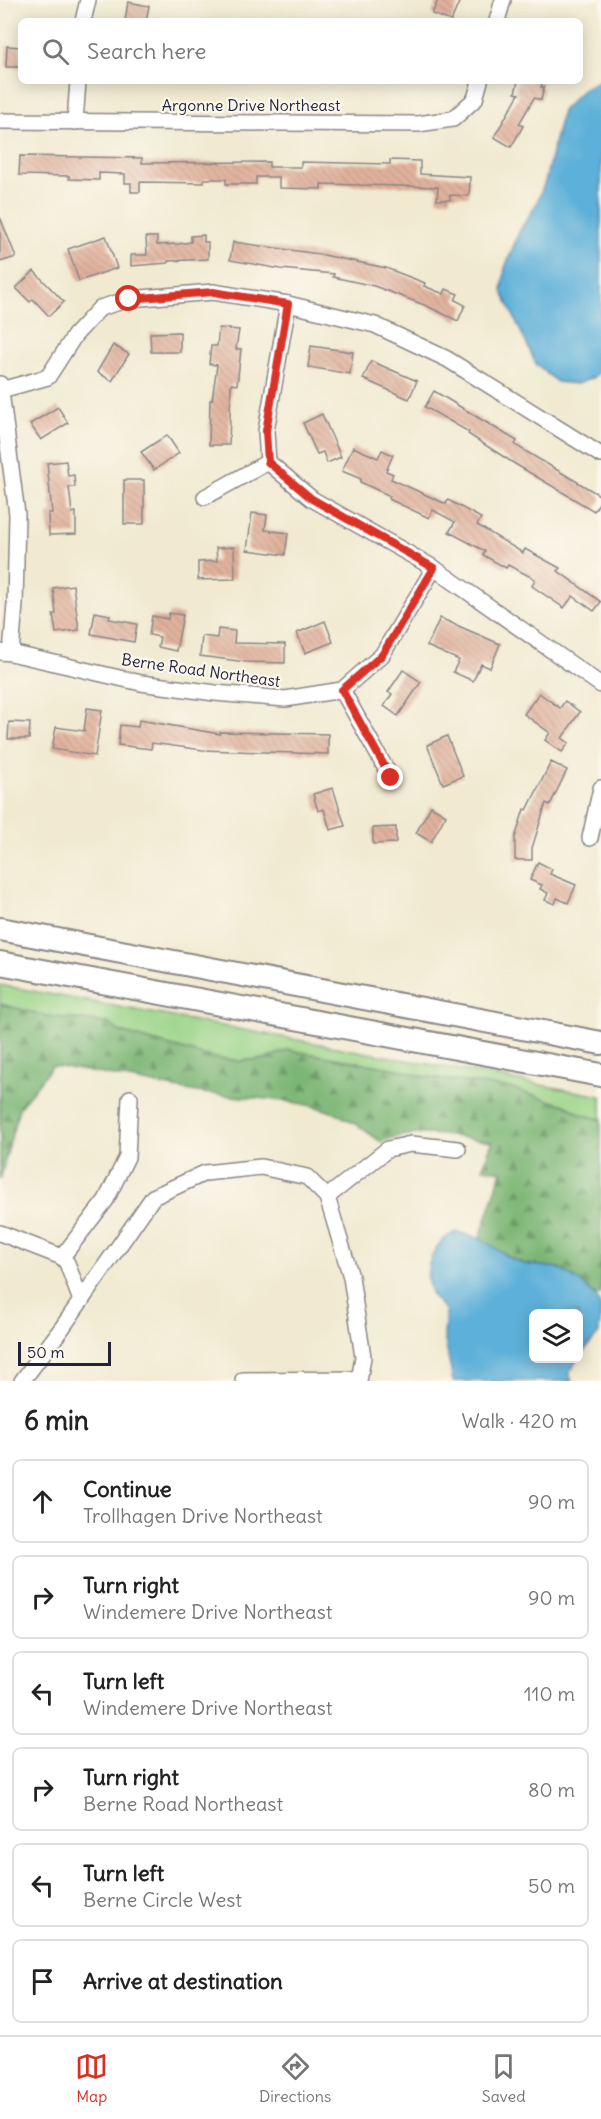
<!DOCTYPE html>
<html lang="en">
<head>
<meta charset="utf-8">
<style>
  body { margin:0; font-family:Delius,sans-serif; background:#f2f2f2; color:#222 }
  .controls { position:absolute; right:18px; bottom:18px; display:grid; overflow:hidden; border-radius:9px; box-shadow:0 3px 15px #0003 }
  .controls button { width:54px; height:54px; display:grid; place-items:center; padding:0; border:0; border-bottom:2px solid #e0e0e0; background:#fff; color:#222; font:30px sans-serif }
  .scale { position:absolute; left:18px; bottom:15px; width:93px; box-sizing:border-box; padding-left:6px; border:3px solid #22223b; border-top:0; font-size:16px; line-height:21px; white-space:nowrap; color:#22223b; -webkit-text-stroke:4px #fbf7ec; paint-order:stroke }
  .stop { position:absolute; width:18px; height:18px; margin:-14px; border:4px solid #d93025; border-radius:50%; background:#fff }
  .stop.end { background:#d93025; border-color:#fff; box-shadow:0 2px 6px #0008 }
  .list { margin:0; padding:0; list-style:none }
  h2 { display:flex; justify-content:space-between; align-items:center; height:78px; margin:0; padding:0 24px; font-size:26px }
  h2 small { font-size:20px; font-weight:400; color:#767676 }
  .list li { display:grid; grid-template-columns:39px 1fr auto; gap:18px; align-items:center; box-sizing:border-box; height:84px; margin:0 12px 12px; padding:0 12px; border:2px solid #e0e0e0; border-radius:9px }
  .list b { display:block; font-size:22px; white-space:nowrap }
  .list p { margin:0; font-size:20px; white-space:nowrap; color:#767676 }
  .list em { font-size:20px; font-style:normal; color:#767676 }
  .icon { flex:none; width:33px; height:33px; fill:none; stroke:currentColor; stroke-width:2; stroke-linecap:round; stroke-linejoin:round }
  .map { position:relative; flex:none; width:601px; height:1381px; overflow:hidden }
  .search { position:absolute; background:#fff; box-shadow:0 3px 15px #0003; left:18px; right:18px; top:18px; height:66px; display:flex; align-items:center; gap:15px; box-sizing:border-box; padding:0 21px; border-radius:9px; color:#767676; font-size:22px }
  .sheet { height:654px; background:#fff }
  nav { display:flex; justify-content:space-around; align-items:center; box-sizing:border-box; height:84px; border-top:2px solid #e0e0e0; background:#fff; font-size:16px; color:#767676 }
  nav a { display:grid; justify-items:center; gap:3px }
  nav .on { color:#d93025 }
  .map>svg:first-child { display:block }
  .green { fill:#9ad487; stroke:#5e7b61; stroke-width:1.5 }
  .forest { fill:url(#forest-firs); stroke:#4e6c58; stroke-width:1.5 }
  .water { fill:#5db0d9; stroke:#40698a; stroke-width:1.5 }
  .building { fill:url(#building-back-hatch) }
  .lines { fill:none; stroke-linecap:round; stroke-linejoin:round }
  .minor-casing { stroke:#8a8686; stroke-width:18 }
  .highway-casing { stroke:#8a8686; stroke-width:26 }
  .minor { stroke:#fff; stroke-width:15 }
  .highway { stroke:#fff; stroke-width:22 }
  .route { stroke:#d93025; stroke-width:8 }
  .labels { text-anchor:middle; stroke-width:4.5; stroke-linejoin:round; paint-order:stroke }
  .street-label { font-size:16px; fill:#22223b; stroke:#fbf7ec }
</style>
</head>
<body>
<div class="map">
<svg width="601" height="1381" viewBox="0 0 601 1381">
  <defs>
    <pattern id="forest-firs" width="22" height="20" patternUnits="userSpaceOnUse" patternTransform="scale(1.5)"><rect width="22" height="20" fill="#7bb674"/><path d="M5 1l3.5 6h-7zM16 11l3.5 6h-7z" fill="#649460"/></pattern>
    <pattern id="building-back-hatch" width="6" height="6" patternUnits="userSpaceOnUse" patternTransform="scale(1.5)"><rect width="6" height="6" fill="#e1b29d"/><path d="M-1 5l2 2M0 0l6 6M5-1l2 2" fill="none" stroke="#c19988"/></pattern>
  </defs>
  <rect width="100%" height="100%" fill="#fbf7ec"/>
  <filter id="ink" filterUnits="userSpaceOnUse"><feTurbulence type="fractalNoise" baseFrequency=".0167" numOctaves="2"/><feDisplacementMap in="SourceGraphic" scale="12" xChannelSelector="R" yChannelSelector="G"/><feConvolveMatrix kernelMatrix="1 2 1 2 8 2 1 2 1" color-interpolation-filters="sRGB"/></filter>
  <filter id="wash" filterUnits="userSpaceOnUse"><feTurbulence type="fractalNoise" baseFrequency=".008" numOctaves="4" result="noise"/><feDisplacementMap in="SourceGraphic" scale="24" xChannelSelector="R" yChannelSelector="G"/><feGaussianBlur stdDeviation="1.35" result="paint"/><feColorMatrix in="noise" values="0 0 0 0 0 0 0 0 0 0 0 0 0 0 0 0 0 1.4 0 .05"/><feComposite in="paint" operator="in"/></filter>
  <g filter="url(#wash)">
    <rect width="100%" height="100%" fill="#f1ead1"/>
    <polygon class="green" points="0,985 601,1096 601,1119 583,1115 565,1105 443,1079 421,1076 397,1069 289,1050 264,1059 240,1061 214,1058 120,1032 108,1023 47,1016 0,1004"/>
    <path class="forest" d="M0 1004 47 1016 108 1023 120 1032 214 1058 240 1061 264 1059 289 1050 397 1069 421 1076 510 1088 565 1105 583 1115 601 1119V1294L596 1296 578 1280 559 1268 524 1264 510 1258 480 1238 502 1171 483 1168 492 1142C455 1137 416 1127 381 1142 365 1130 346 1116 326 1110 286 1097 245 1099 204 1093 153 1085 103 1072 52 1066L19 1108 0 1180Z"/>
    <g class="water">
      <polygon points="601,80 601,371 592,378 577,384 557,382 536,364 502,291 505,268 520,230 536,205 545,182 562,111 584,88"/>
      <path d="M457 1232 482 1239 510 1258 524 1264 559 1268 578 1280 596 1296 601 1308 599 1333 578 1358V1314H534V1358H578L569 1374 572 1381H453L444 1335 446 1311C441 1305 433 1299 431 1292 421 1269 435 1240 457 1232Z"/>
    </g>
    <g id="blocks">
      <g class="building">
        <polygon points="438,0 460,0 451,21 432,14"/>
        <polygon points="128,2 149,6 146,21 125,21"/>
        <polygon points="7,46 21,47 21,67 6,67"/>
        <polygon points="518,81 543,81 541,87 544,87 541,100 534,98 519,124 523,126 511,147 494,137 519,94 515,93"/>
        <polygon points="20,156 142,158 142,163 269,162 269,167 301,167 301,162 390,164 390,160 420,161 420,174 470,177 469,196 450,195 450,200 437,200 438,187 321,184 321,189 279,188 279,177 256,177 256,184 226,184 226,179 204,179 204,183 140,182 140,192 131,192 131,183 125,183 125,174 99,173 99,180 69,179 69,176 19,175"/>
        <polygon points="0,217 16,257 0,262"/>
        <polygon points="204,235 204,242 208,242 208,259 168,261 168,263 131,266 131,255 147,255 146,237 157,237 157,245 178,244 191,242 191,236"/>
        <polygon points="106,236 117,268 79,281 68,249"/>
        <polygon points="233,242 319,254 386,268 425,283 424,286 444,294 446,289 458,294 455,300 465,305 458,321 427,306 374,286 333,277 334,274 281,269 230,260"/>
        <polygon points="34,271 64,302 49,316 33,299 30,302 16,288"/>
        <polygon points="219,328 239,330 236,349 241,349 237,385 231,384 229,445 209,445 210,400 212,400 217,365 209,364 211,346 217,346"/>
        <polygon points="180,332 180,352 151,352 150,333"/>
        <polygon points="113,345 129,354 112,381 97,372"/>
        <polygon points="311,346 353,352 350,374 308,367"/>
        <polygon points="371,361 417,381 409,399 363,379"/>
        <polygon points="434,391 517,441 515,445 601,496 601,500 594,511 515,464 468,434 469,432 425,407"/>
        <polygon points="58,407 68,423 41,440 30,424"/>
        <polygon points="322,414 341,457 327,463 323,452 317,454 303,423"/>
        <polygon points="167,435 179,453 154,470 141,452"/>
        <polygon points="353,447 378,458 382,450 393,455 386,471 393,474 391,479 446,504 448,500 481,518 477,525 523,553 525,549 560,568 558,571 601,602 594,611 573,596 564,608 532,586 535,579 508,565 506,568 483,555 485,551 449,532 455,522 433,510 429,518 389,499 390,496 360,482 361,479 342,471"/>
        <polygon points="66,461 68,476 74,475 75,487 69,487 72,513 76,512 76,534 49,535 48,513 52,513 47,463"/>
        <rect x="124" y="480" width="20" height="44"/>
        <polygon points="252,513 267,515 265,530 288,533 285,555 247,550"/>
        <polygon points="234,547 235,579 198,580 198,562 217,561 216,548"/>
        <polygon points="73,585 79,630 56,633 53,614 56,614 53,588"/>
        <polygon points="95,612 110,615 109,619 137,624 134,642 91,634"/>
        <polygon points="169,613 183,615 176,651 158,647 160,637 149,635 152,616 168,619"/>
        <polygon points="440,618 500,644 490,668 481,664 473,681 453,672 459,660 427,646"/>
        <polygon points="325,621 333,642 305,653 297,633"/>
        <polygon points="218,629 235,631 234,643 285,644 285,663 246,662 200,656 202,636 217,638"/>
        <polygon points="403,670 421,682 398,716 384,706 392,694 388,692"/>
        <polygon points="539,693 560,708 565,701 580,712 562,738 569,743 562,752 545,740 550,733 524,714"/>
        <polygon points="87,708 102,710 95,756 52,749 56,727 84,731"/>
        <polygon points="139,720 220,734 220,732 328,734 328,754 203,750 152,743 151,749 118,745 120,725 138,727"/>
        <polygon points="9,722 30,723 29,739 8,739"/>
        <polygon points="447,736 463,776 443,784 427,745"/>
        <polygon points="551,762 567,770 550,805 546,803 532,848 532,860 515,860 515,838 524,809 527,810"/>
        <polygon points="333,788 345,826 330,830 324,809 318,811 313,794"/>
        <polygon points="431,806 446,815 431,842 416,833"/>
        <polygon points="396,827 396,843 373,844 373,828"/>
        <polygon points="538,862 552,869 550,874 576,885 568,903 557,898 555,904 545,900 548,893 540,889 542,885 530,880"/>
      </g>
    </g>
  </g>
  <g filter="url(#ink)">
    <use href="#blocks" fill-opacity="0" stroke="#8a8686" stroke-width="1.5"/>
    <g class="lines">
      <g class="minor-casing">
        <g id="minor">
          <polyline points="83,21 88,0"/>
          <polyline points="497,21 503,0"/>
          <polyline points="0,121 418,124 453,119 475,99 480,81"/>
          <polyline points="75,122 78,81"/>
          <polyline points="288,304 266,431 268,462 312,499 434,568 601,685"/>
          <polyline points="0,384 17,514 15,604 11,653"/>
          <polyline points="1,390 48,377 75,335 100,308 129,299 213,292 288,304 375,325 447,359 601,455"/>
          <polyline points="205,497 268,462"/>
          <polyline points="0,652 11,653 141,683 215,693 285,699 342,690 382,655 434,568"/>
          <polyline points="342,690 391,778"/>
          <polyline points="590,838 601,788"/>
          <polyline points="327,1197 388,1149 411,1144 458,1149"/>
          <polyline points="0,1233 62,1257 67,1263 81,1301"/>
          <polyline points="62,1257 106,1200 127,1157 130,1098"/>
          <polyline points="243,1380 359,1379"/>
          <polyline points="22,1381 62,1328 153,1197 205,1173 261,1167 307,1177 327,1197 351,1277 363,1357 359,1381"/>
        </g>
      </g>
      <g class="highway-casing">
        <g id="highway">
          <polyline points="0,929 601,1043"/>
          <polyline points="0,963 601,1075"/>
        </g>
      </g>
      <use href="#minor" class="minor"/>
      <use href="#highway" class="highway"/>
    </g>
  </g>
  <g class="lines" filter="url(#ink)">
    <polyline class="route" points="129,299 213,292 288,304 266,431 268,462 312,499 434,568 382,655 342,690 391,778"/>
  </g>
  <g class="labels">
    <g class="street-label">
      <text x="251" y="111">Argonne Drive Northeast</text>
      <text transform="translate(201 670) rotate(8)" y="6">Berne Road Northeast</text>
    </g>
  </g>
</svg>
<div class="controls">
<button><svg class="icon" aria-label="layers" viewBox="0 0 24 24"><path d="M12 4l9 5-9 5-9-5zM3 14l9 5 9-5"/></svg></button>
</div>
<div class="scale">50 m</div>
<div class="stop" style="left:129px;top:299px"></div>
<div class="stop end" style="left:391px;top:778px"></div>
<div class="search"><svg class="icon" aria-label="search" viewBox="0 0 24 24"><circle cx="10" cy="10" r="6"/><path d="M15 15l6 6"/></svg>Search here</div>
</div>
<section class="sheet">
<h2>6 min<small>Walk · 420 m</small></h2>
<ul class="list">
<li><svg class="icon" aria-label="ahead" viewBox="0 0 24 24"><path d="M12 20V5M6 11l6-6 6 6"/></svg><div><b>Continue</b><p>Trollhagen Drive Northeast</p></div><em>90 m</em></li>
<li><svg class="icon" aria-label="right" viewBox="0 0 24 24"><path d="M7 20v-9h11M14 6l5 5-5 5"/></svg><div><b>Turn right</b><p>Windemere Drive Northeast</p></div><em>90 m</em></li>
<li><svg class="icon" aria-label="left" viewBox="0 0 24 24"><path d="M17 20v-9H6M10 6l-5 5 5 5"/></svg><div><b>Turn left</b><p>Windemere Drive Northeast</p></div><em>110 m</em></li>
<li><svg class="icon" aria-label="right" viewBox="0 0 24 24"><path d="M7 20v-9h11M14 6l5 5-5 5"/></svg><div><b>Turn right</b><p>Berne Road Northeast</p></div><em>80 m</em></li>
<li><svg class="icon" aria-label="left" viewBox="0 0 24 24"><path d="M17 20v-9H6M10 6l-5 5 5 5"/></svg><div><b>Turn left</b><p>Berne Circle West</p></div><em>50 m</em></li>
<li><svg class="icon" aria-label="arrive" viewBox="0 0 24 24"><path d="M6 21V4h12l-3 4 3 4H6"/></svg><div><b>Arrive at destination</b></div></li>
</ul>
</section>
<nav>
<a class="on"><svg class="icon" aria-label="map" viewBox="0 0 24 24"><path d="M3 6l6-2 6 2 6-2v14l-6 2-6-2-6 2zM9 4v14M15 6v14"/></svg>Map</a>
<a><svg class="icon" aria-label="directions" viewBox="0 0 24 24"><path d="M12 3l9 9-9 9-9-9zM9 14v-3h6M13 9l2 2-2 2"/></svg>Directions</a>
<a><svg class="icon" aria-label="saved" viewBox="0 0 24 24"><path d="M7 4h10v16l-5-4-5 4z"/></svg>Saved</a>
</nav>
</body>
</html>
